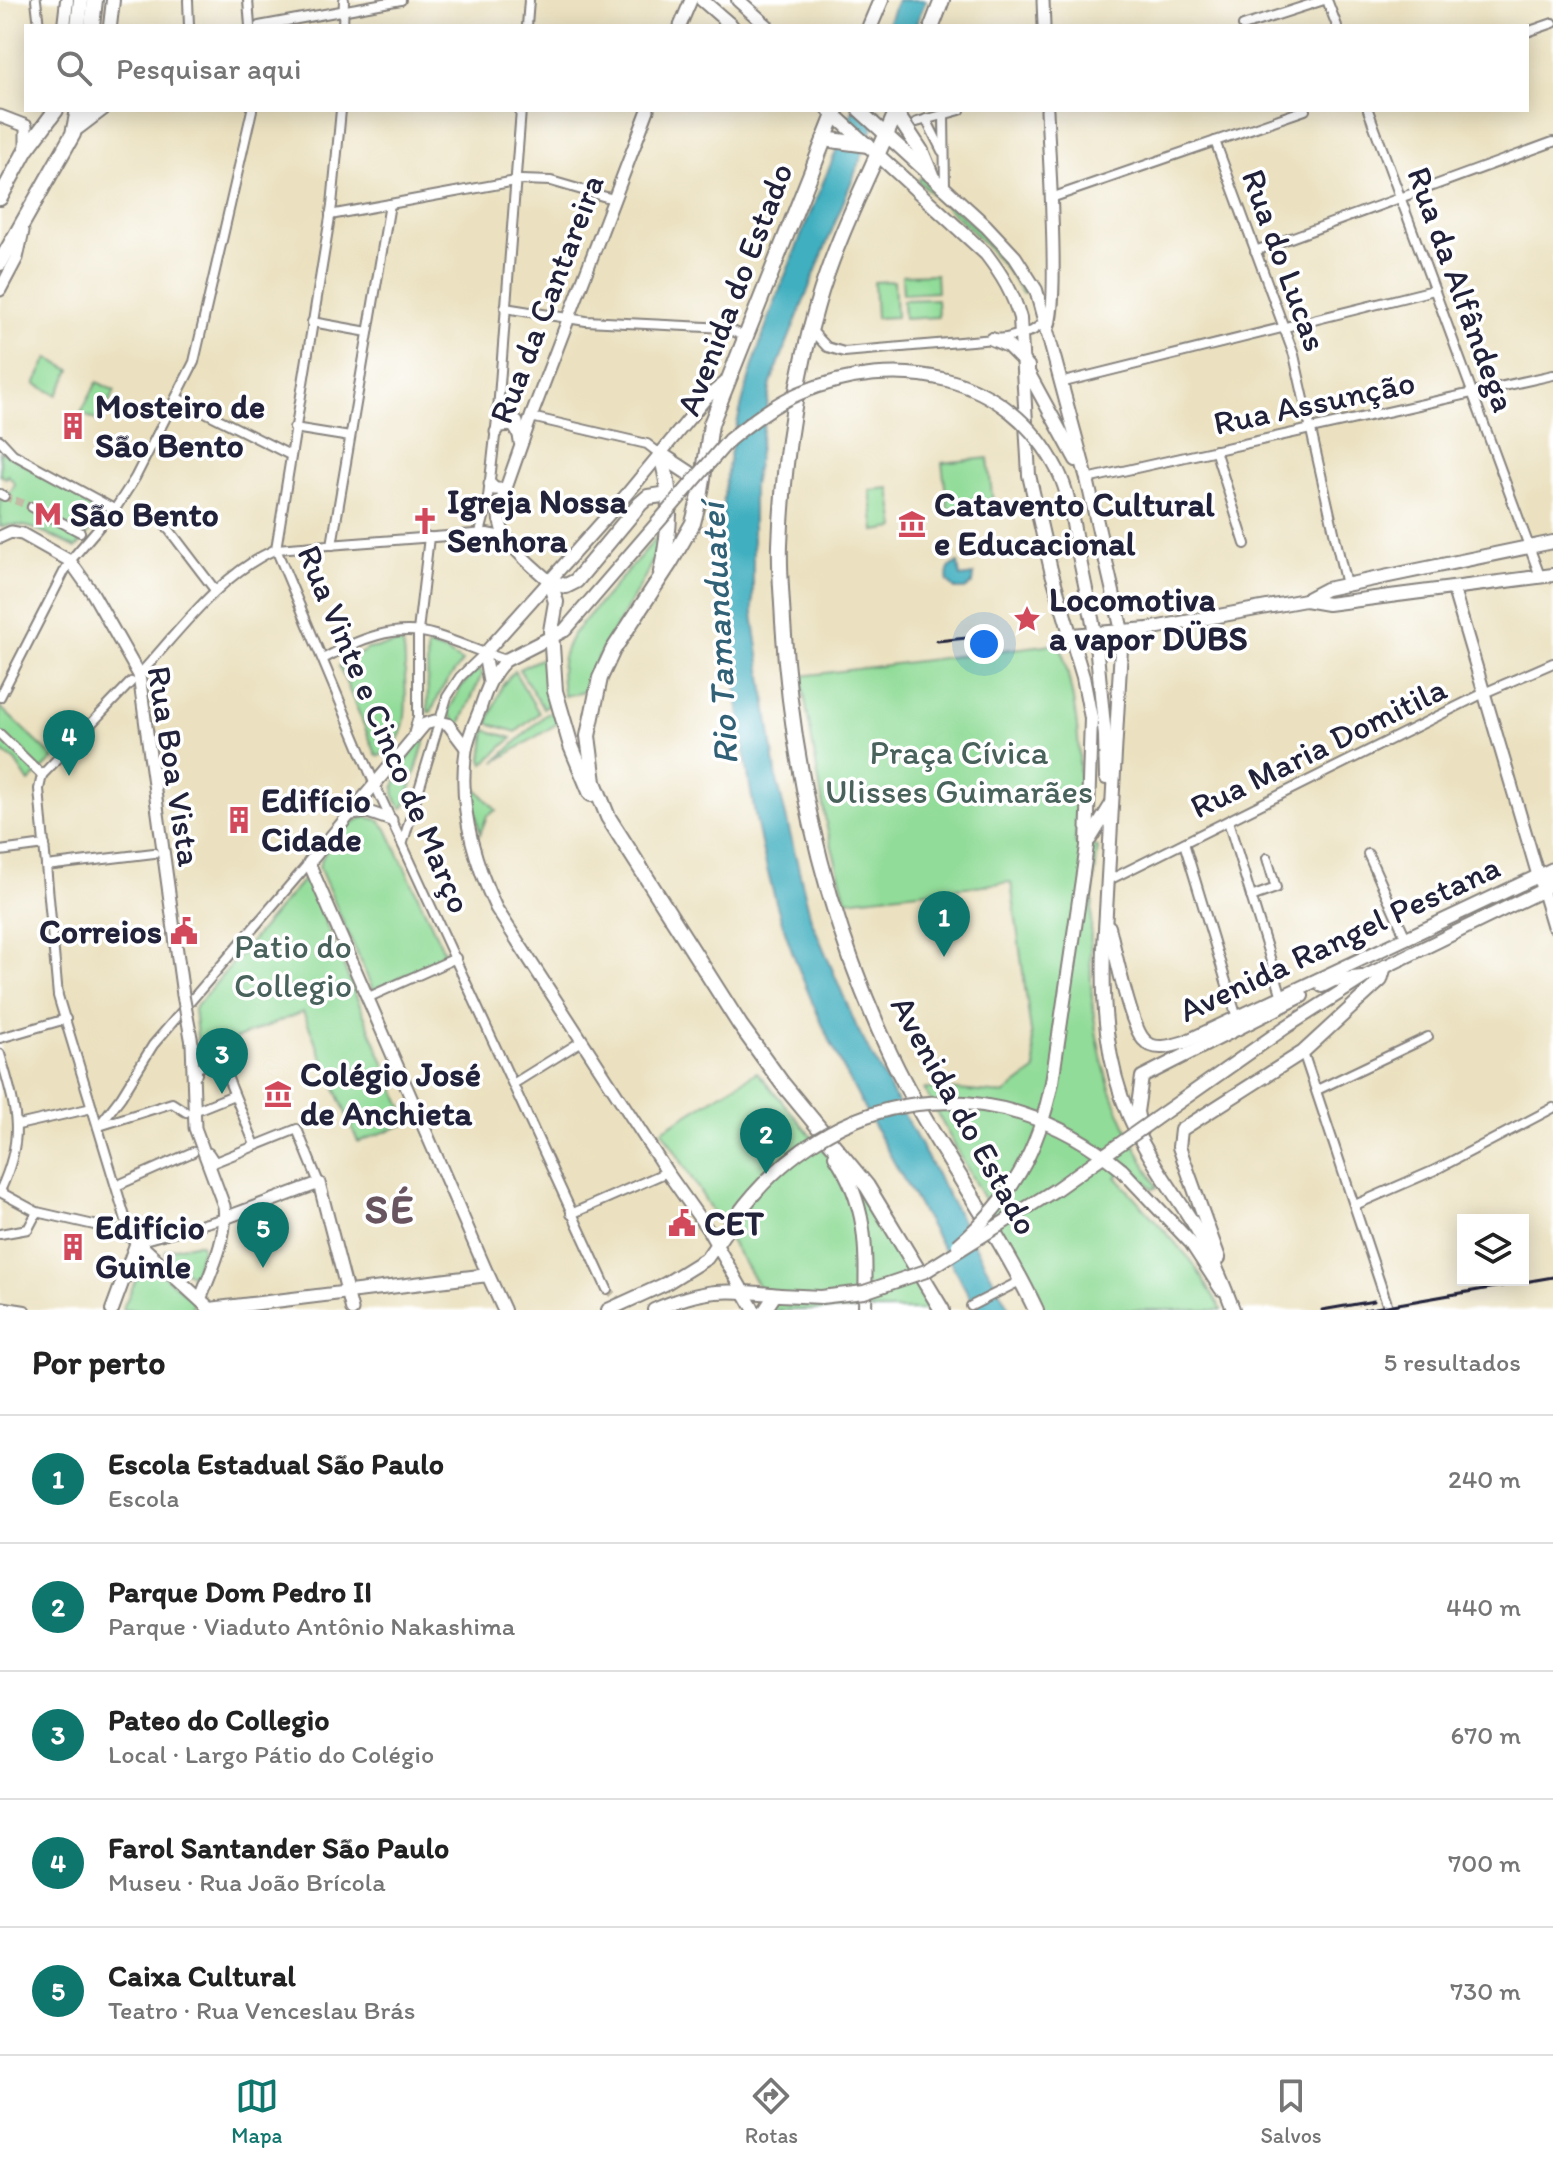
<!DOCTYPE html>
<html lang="pt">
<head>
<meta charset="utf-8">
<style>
  body { margin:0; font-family:Itim,sans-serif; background:#f6f6f6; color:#222 }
  .controls { position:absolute; right:24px; bottom:24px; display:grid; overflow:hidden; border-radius:0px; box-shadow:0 4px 20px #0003 }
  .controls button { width:72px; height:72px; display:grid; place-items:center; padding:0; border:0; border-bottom:2px solid #e0e0e0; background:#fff; color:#222; font:40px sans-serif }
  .you { position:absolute; left:984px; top:644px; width:28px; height:28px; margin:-20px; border:6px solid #fff; border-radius:50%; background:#1a73e8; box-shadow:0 0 0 12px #1a73e833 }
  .badge { display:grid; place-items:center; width:52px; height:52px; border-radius:50%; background:#0f766e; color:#fff; font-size:26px; font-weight:700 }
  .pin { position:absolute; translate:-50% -66px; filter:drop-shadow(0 2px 4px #0008) }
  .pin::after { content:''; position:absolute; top:42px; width:28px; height:24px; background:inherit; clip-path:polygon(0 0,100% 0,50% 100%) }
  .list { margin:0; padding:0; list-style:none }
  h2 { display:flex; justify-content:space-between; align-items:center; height:104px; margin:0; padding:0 32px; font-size:34px }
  h2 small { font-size:26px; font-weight:400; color:#767676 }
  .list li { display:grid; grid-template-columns:52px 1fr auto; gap:24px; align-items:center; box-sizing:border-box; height:128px; padding:0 32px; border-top:2px solid #e0e0e0 }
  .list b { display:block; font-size:30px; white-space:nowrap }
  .list p { margin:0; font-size:26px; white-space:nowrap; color:#767676 }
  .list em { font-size:26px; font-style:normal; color:#767676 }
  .icon { flex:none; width:44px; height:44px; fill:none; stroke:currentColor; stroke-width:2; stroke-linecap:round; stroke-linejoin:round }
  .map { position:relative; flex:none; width:1553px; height:1310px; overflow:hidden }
  .search { position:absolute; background:#fff; box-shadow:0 4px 20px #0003; left:24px; right:24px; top:24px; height:88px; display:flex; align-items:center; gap:20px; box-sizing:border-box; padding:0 28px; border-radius:0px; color:#767676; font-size:30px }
  .sheet { height:744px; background:#fff }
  nav { display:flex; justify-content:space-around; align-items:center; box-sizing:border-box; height:112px; border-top:2px solid #e0e0e0; background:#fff; font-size:22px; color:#767676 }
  nav a { display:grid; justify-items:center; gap:4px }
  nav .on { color:#0f766e }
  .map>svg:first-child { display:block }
  .green { fill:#91dc98; stroke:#5a7f6a; stroke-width:2 }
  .water { fill:#41afbf; stroke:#32687d; stroke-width:2 }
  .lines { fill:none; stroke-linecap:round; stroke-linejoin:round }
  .street-tunnel { stroke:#c3bba5; stroke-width:8; stroke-dasharray:8 4; stroke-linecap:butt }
  .street-casing { stroke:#86827e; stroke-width:12 }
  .secondary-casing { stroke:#86827e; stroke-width:15 }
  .primary-casing { stroke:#86827e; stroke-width:16 }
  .highway-casing { stroke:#86827e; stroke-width:18 }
  .street { stroke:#fff; stroke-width:8 }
  .secondary { stroke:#fff; stroke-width:11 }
  .primary { stroke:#fff; stroke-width:12 }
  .highway { stroke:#fff; stroke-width:14 }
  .rail { stroke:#22223b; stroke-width:3 }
  .secondary-bridge-casing { stroke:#86827e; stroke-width:15; stroke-linecap:butt }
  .primary-bridge-casing { stroke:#86827e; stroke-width:16; stroke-linecap:butt }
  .secondary-bridge { stroke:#fff; stroke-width:11 }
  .primary-bridge { stroke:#fff; stroke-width:12 }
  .labels { text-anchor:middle; stroke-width:7; stroke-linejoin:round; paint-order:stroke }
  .street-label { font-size:34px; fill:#22223b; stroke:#fff }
  .poi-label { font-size:34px; font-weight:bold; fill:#22223b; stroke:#fff; text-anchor:start }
  .park-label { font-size:34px; fill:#49635c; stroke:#fff }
  .water-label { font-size:36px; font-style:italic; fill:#306176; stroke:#fff }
  .district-label { font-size:42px; font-weight:bold; letter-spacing:2px; fill:#685560; stroke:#fff }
</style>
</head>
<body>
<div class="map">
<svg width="1553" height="1310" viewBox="0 0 1553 1310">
  <rect width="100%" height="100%" fill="#fff"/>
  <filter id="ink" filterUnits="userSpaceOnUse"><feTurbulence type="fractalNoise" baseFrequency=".0125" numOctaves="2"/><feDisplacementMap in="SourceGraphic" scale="16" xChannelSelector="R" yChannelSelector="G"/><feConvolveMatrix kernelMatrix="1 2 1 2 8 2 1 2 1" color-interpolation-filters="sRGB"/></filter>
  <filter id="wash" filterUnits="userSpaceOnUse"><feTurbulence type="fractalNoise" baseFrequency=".006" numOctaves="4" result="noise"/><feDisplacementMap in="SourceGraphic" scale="32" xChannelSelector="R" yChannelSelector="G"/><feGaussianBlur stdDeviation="1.8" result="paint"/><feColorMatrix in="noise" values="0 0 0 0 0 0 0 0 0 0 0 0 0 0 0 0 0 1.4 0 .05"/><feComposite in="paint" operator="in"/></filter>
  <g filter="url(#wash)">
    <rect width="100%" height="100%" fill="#ebe1c0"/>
    <g class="green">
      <path d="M921 177 1000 251 1027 291 1022 293C996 249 955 216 918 181Z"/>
      <polygon points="936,274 937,292 903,294 902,275"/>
      <polygon points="894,281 896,317 876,318 874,282"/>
      <polygon points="937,299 938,317 904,319 903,300"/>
      <polygon points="48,358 71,370 57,395 35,384"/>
      <polygon points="97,382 115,391 100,422 81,413"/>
      <path d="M0 451 108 511 76 548C54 537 25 519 0 527V498L11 491 15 484 8 475 6 478 0 475Z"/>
      <polygon points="988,458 993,505 948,510 942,463"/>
      <polygon points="890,488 896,528 875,531 870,490"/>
      <path d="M663 530C648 590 603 634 583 692L564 696C559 671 560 656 573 634Z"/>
      <path d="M402 643C406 653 405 665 405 675 406 704 411 742 379 756L376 754 339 666 368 649Z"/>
      <path d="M1060 643C1081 719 1083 765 1075 843L1098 847C1089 923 1084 1000 1106 1075 1117 1114 1138 1151 1157 1187L1153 1189 1129 1165 1116 1177 1191 1260 1222 1310H1044L924 1089H946L1004 1094 1036 1070 1011 882 846 900 827 828 801 676Z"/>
      <polygon points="429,646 446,652 462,662 443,687 431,712 428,712 427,647"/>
      <polygon points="542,658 550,703 543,708 519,669"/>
      <polygon points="477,670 480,670 482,674 459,727 448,712 461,687"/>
      <polygon points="514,671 539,713 516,732 488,723 502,686"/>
      <polygon points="0,707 54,758 29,782 15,761 0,750"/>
      <polygon points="553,711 558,723 495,762 544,716"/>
      <polygon points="486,730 512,738 484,764 482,759"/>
      <path d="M426 737 405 806 402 808C380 789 410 757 421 738Z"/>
      <polygon points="474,786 496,810 487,816 480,834 475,809"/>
      <path d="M366 817 379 820 387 829 446 956 373 990 319 867C323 850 348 821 366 817Z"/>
      <polygon points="306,876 409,1123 358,1142 303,1012 199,1053 194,1009"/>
      <polygon points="757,1072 881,1218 928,1310 773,1310 662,1130"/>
      <polygon points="194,1244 201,1244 202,1249 193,1277 165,1254 166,1250"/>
      <polygon points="145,1260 194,1301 191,1310 122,1310"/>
    </g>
    <g class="water">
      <polygon points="897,0 926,0 915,26 887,26"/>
      <path d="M853 110H880L771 383 753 486V614L777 780 811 919 857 1028 1010 1310H977C907 1180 821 1052 778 909 755 834 744 754 735 676 726 610 716 540 727 472 748 347 806 227 853 110Z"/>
      <path d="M958 563 960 577 974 575 973 583 965 589H955L948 582C946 573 948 565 958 563Z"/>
    </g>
  </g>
  <g filter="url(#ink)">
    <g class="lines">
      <g class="street-tunnel">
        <polyline points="4,496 32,507"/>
        <polyline points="607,1289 627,1310"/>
      </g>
      <g class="street-casing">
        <g id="street">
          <polyline points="36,0 39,26"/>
          <polyline points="188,0 189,26"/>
          <polyline points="248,0 250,26"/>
          <polyline points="1327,0 1337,26"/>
          <polyline points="259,26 401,0"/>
          <polyline points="343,26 344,0"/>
          <polyline points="527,26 529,0"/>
          <polyline points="1243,26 1324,0"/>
          <polyline points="1527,32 1553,23"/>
          <polyline points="341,110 332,205 276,549 375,785 607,1289"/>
          <polyline points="1368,110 1540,576"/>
          <polyline points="944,114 945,189"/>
          <polyline points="926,119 942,151"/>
          <polyline points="917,122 960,110"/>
          <polyline points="80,129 105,110"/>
          <polyline points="1215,141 1294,355 1346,585"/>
          <polyline points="1051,198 1305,110"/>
          <polyline points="330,215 521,180 551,181 613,199"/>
          <polyline points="1255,251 1553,142"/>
          <polyline points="505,308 586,321 726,328 746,337"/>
          <polyline points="312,322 368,332"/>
          <polyline points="811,330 827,347 844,352 1006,338 1032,331 1048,320"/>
          <polyline points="1060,383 1434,290"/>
          <polyline points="177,398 290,455"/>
          <polyline points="531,417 647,444 660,454"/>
          <polyline points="294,428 350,437"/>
          <polyline points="0,440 13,454 114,509"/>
          <polyline points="1215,450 1245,544"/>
          <polyline points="1087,479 1553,375"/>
          <polyline points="0,494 4,496"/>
          <polyline points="32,507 80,532"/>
          <polyline points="164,523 215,590"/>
          <polyline points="480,533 487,506 498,410 521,110"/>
          <polyline points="332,545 390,204"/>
          <polyline points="70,561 117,506 135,478 194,362 252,110"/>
          <path d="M323 659C357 640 395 623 435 635 459 642 481 653 506 660"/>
          <path d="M139 675C180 630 219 575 276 549L487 533 497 535 508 543"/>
          <polyline points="131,682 42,775 39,789 58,996 126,1220 137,1242"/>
          <polyline points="0,697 66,568"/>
          <polyline points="0,734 42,775"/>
          <polyline points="413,735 418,717 418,631 429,537"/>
          <polyline points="1228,821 1282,997"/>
          <polyline points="403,842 447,697 460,677 484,654"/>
          <polyline points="1184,843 1237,1018"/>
          <polyline points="0,851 45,845"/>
          <polyline points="1368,854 1406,938"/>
          <polyline points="46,866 154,853"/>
          <polyline points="1107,881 1484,693 1553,663"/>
          <polyline points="1251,897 1276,888 1267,858"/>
          <polyline points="369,997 456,958"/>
          <polyline points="0,1038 66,1019"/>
          <polyline points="1303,1052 1389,1310"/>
          <path d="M0 1054C16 1110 26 1135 0 1191"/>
          <polyline points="197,1074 197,1068 220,1059 255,1145"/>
          <polyline points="513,1084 582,1041"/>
          <polyline points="1317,1090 1428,1037"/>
          <polyline points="199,1109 234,1095"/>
          <polyline points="18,1125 92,1108"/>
          <polyline points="99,1126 172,1103 186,1112"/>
          <polyline points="98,1127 121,1097 153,1045 309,863"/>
          <polyline points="209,1153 215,1162 297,1129 319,1183"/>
          <polyline points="116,1186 193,1152"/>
          <polyline points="0,1192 37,1212 116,1230 137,1242"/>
          <polyline points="1355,1205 1435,1170 1553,1108"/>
          <polyline points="571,1214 667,1172"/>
          <polyline points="0,1234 28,1229 37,1212"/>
          <polyline points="137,1242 225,1218"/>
          <polyline points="0,1306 25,1310"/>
          <polyline points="971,1306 1022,1280"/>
        </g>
      </g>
      <g class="secondary-casing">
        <g id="secondary">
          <polyline points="1043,0 1044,26"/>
          <polyline points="680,26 691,0"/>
          <polyline points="0,116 26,126 26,150"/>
          <polyline points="0,290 17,258 23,231"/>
          <path d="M1046 332C1061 318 1048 141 1047 110"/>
          <polyline points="498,410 517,422 520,442"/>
          <polyline points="496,432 500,426 513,425 518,433"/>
          <polyline points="490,484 495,489 505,489"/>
          <polyline points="0,537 11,532 22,534 70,561 92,592 139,675 183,995"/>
          <path d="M550 582C530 563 495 539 499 508L531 417 648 110"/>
          <polyline points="1453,588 1553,926"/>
          <path d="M506 660C492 674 486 690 480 709 475 722 468 736 466 750 458 805 473 859 496 908L667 1172 708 1230 754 1310"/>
          <polyline points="489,682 484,654 627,494 706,398 728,380"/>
          <polyline points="466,748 448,724 435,721 425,724 309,863 488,1275"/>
          <polyline points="351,814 368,812 391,820"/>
          <path d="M192 1043 195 1128 224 1206C228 1238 211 1271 200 1300"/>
          <polyline points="225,1218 319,1183 352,1310"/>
        </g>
      </g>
      <g class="primary-casing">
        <g id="primary">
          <polyline points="702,0 732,26"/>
          <polyline points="738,0 767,26"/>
          <polyline points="64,26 67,0"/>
          <polyline points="110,26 113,0"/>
          <path d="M829 110 986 254C1002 275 1013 293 1020 318L1029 475 1051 570 1083 677 1091 718 1087 846 1052 1082"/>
          <path d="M859 110 986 226 1015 257 1036 290 1087 479 1122 631 1104 947C1102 1004 1106 1063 1129 1116 1147 1157 1172 1189 1195 1226 1211 1253 1222 1280 1233 1309"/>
          <polyline points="75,131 89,110"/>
          <polyline points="992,339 1008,346 1024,362"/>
          <polyline points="1028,366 1028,372 1076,460"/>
          <polyline points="1076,541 1095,633 1105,736 1106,778"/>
          <polyline points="1305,600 1328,604 1553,575"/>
          <polyline points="1071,635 1148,629 1305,600 1326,589 1553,542"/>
          <polyline points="506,660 565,630"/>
          <polyline points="1090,839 1111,805"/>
          <path d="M1109 927C1115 950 1130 1026 1144 1040 1154 1052 1172 1046 1185 1042L1553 869"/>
          <polyline points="1322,986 1334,980 1362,977"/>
          <polyline points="1155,1119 1286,1027 1366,976 1543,890 1553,879"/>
          <polyline points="1141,1131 1137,1112 1142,1077 1302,996"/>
          <path d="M835 1156C869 1207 866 1252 865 1310"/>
          <polyline points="1122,1170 1191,1243 1221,1289"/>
          <polyline points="1219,1258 1179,1147 1181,1130 1303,1052 1381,980 1385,966"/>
          <polyline points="112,1310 137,1242 210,1309 488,1275 504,1310"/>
          <polyline points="608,1310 665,1284 707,1258 735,1218"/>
          <path d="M654 1310C703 1288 728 1289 780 1295"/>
          <polyline points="765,1310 775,1295"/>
        </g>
      </g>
      <g class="highway-casing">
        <g id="highway">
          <polyline points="78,26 81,0"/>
          <polyline points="92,26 95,0"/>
          <polyline points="870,26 881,0"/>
          <polyline points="932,26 942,0"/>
          <polyline points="836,110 711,424 701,492 693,523 670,563 613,650 600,678 588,736 594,782 608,817 740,1025 782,1083 867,1186 942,1310"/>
          <path d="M897 110C870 174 836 238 817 305 795 382 783 465 780 545 779 571 782 597 783 622 792 771 827 919 890 1054 932 1143 994 1221 1036 1310"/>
          <polyline points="896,113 921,151 931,175"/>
          <polyline points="824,139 868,145"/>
          <polyline points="0,198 26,150 56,110"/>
          <polyline points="0,263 73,134 78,110"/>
          <path d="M660 454C674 492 670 533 661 572"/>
          <polyline points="660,454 689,473 700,490"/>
          <polyline points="550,582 556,602 551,631 555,691 571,746 591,794"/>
          <polyline points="550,582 566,586 576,581 640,504 648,497 669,494"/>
        </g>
      </g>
      <use href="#street" class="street"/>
      <use href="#secondary" class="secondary"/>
      <use href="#primary" class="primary"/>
      <use href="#highway" class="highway"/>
      <g class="rail">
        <polyline points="937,641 967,638"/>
        <polyline points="1322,1310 1374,1301"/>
        <polyline points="1364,1310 1553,1277"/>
      </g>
      <g class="secondary-bridge-casing">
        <polyline id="secondary-bridge" points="183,995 192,1043"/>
      </g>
      <g class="primary-bridge-casing">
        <g id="primary-bridge">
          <path d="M565 630 729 440C751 422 774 404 800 393 896 353 1008 372 1058 471 1069 493 1072 518 1076 541"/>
          <path d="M735 1218C832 1084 995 1064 1122 1170"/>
          <path d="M958 1245C1012 1198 1038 1152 1052 1082"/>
          <polyline points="780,1295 821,1297 864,1292 926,1271 1055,1190 1155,1119"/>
        </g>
      </g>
      <use href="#secondary-bridge" class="secondary-bridge"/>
      <use href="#primary-bridge" class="primary-bridge"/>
    </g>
  </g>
  <defs>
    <g id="building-bare" transform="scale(2.16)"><path d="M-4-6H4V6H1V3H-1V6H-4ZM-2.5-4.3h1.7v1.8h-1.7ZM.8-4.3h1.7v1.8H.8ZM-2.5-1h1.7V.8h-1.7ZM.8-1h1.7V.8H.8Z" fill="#d1495b" stroke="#fff" stroke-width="2.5" paint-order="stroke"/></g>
    <g id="metro-bare" transform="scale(2.16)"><path d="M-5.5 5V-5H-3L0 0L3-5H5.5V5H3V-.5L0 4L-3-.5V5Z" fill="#d1495b" stroke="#fff" stroke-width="2.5" paint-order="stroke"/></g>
    <g id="church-bare" transform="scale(2.16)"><path d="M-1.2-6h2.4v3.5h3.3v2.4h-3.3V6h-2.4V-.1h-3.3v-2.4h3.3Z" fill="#d1495b" stroke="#fff" stroke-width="2.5" paint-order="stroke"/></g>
    <g id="museum-bare" transform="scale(2.16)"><path d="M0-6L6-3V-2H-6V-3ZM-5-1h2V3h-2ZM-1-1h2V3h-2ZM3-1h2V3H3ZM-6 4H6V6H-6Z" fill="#d1495b" stroke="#fff" stroke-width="2.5" paint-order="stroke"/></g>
    <g id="sight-bare" transform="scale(2.16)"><path d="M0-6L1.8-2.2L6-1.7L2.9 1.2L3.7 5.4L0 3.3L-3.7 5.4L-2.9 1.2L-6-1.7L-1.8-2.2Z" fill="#d1495b" stroke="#fff" stroke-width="2.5" paint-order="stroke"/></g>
    <g id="civic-bare" transform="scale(2.16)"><path d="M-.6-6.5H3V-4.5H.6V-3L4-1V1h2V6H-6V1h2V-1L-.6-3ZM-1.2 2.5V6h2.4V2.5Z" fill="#d1495b" stroke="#fff" stroke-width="2.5" paint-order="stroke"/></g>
  </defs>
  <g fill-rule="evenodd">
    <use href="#building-bare" x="73" y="426"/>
    <use href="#metro-bare" x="48" y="514"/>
    <use href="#church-bare" x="425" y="521"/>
    <use href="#museum-bare" x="912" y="524"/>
    <use href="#sight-bare" x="1027" y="619"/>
    <use href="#building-bare" x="239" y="820"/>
    <use href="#civic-bare" x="184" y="931"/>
    <use href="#museum-bare" x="278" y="1094"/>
    <use href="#civic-bare" x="682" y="1223"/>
    <use href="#building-bare" x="73" y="1247"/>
  </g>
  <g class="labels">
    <g class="street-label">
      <text transform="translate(1285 260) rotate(70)" y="12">Rua do Lucas</text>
      <text transform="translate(734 289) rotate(-69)" y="12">Avenida do Estado</text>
      <text transform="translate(1462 289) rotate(70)" y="12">Rua da Alfândega</text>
      <text transform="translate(546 299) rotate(-69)" y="12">Rua da Cantareira</text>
      <text transform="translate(1314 402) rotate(-12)" y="12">Rua Assunção</text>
      <text transform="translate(385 729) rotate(67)" y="12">Rua Vinte e Cinco de Março</text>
      <text transform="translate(1318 747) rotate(-26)" y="12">Rua Maria Domitila</text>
      <text transform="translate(175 766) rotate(81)" y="12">Rua Boa Vista</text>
      <text transform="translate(1339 938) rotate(-25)" y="12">Avenida Rangel Pestana</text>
      <text transform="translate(965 1115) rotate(61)" y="12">Avenida do Estado</text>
    </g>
    <g class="poi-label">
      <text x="95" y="418">Mosteiro de<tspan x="95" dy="39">São Bento</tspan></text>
      <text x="447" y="513">Igreja Nossa<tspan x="447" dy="39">Senhora</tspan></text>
      <text x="934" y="516">Catavento Cultural<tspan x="934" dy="39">e Educacional</tspan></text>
      <text x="70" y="526">São Bento</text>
      <text x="1049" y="611">Locomotiva<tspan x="1049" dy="39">a vapor DÜBS</tspan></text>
      <text x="261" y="812">Edifício<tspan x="261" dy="39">Cidade</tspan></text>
      <text x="162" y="943" text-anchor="end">Correios</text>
      <text x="300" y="1086">Colégio José<tspan x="300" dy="39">de Anchieta</tspan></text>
      <text x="704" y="1235">CET</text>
      <text x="95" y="1239">Edifício<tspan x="95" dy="39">Guinle</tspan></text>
    </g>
    <g class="park-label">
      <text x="959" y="764">Praça Cívica<tspan x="959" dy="39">Ulisses Guimarães</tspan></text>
      <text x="293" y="958">Patio do<tspan x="293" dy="39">Collegio</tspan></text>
    </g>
    <g class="water-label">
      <text transform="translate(718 634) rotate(-93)" y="13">Rio Tamanduateí</text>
    </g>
    <g class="district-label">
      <text x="390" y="1223">SÉ</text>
    </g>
  </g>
</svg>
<div class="controls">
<button><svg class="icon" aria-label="layers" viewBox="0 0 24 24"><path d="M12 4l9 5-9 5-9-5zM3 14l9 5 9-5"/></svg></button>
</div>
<div class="you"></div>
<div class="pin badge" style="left:944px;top:957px">1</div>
<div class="pin badge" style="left:766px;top:1174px">2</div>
<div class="pin badge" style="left:222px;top:1094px">3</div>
<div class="pin badge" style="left:69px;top:776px">4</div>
<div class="pin badge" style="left:263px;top:1268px">5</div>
<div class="search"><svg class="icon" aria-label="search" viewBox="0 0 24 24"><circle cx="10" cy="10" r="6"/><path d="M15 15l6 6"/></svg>Pesquisar aqui</div>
</div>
<section class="sheet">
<h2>Por perto<small>5 resultados</small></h2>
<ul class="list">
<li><span class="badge">1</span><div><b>Escola Estadual São Paulo</b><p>Escola</p></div><em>240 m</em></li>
<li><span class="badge">2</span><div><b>Parque Dom Pedro II</b><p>Parque · Viaduto Antônio Nakashima</p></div><em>440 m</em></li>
<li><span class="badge">3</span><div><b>Pateo do Collegio</b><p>Local · Largo Pátio do Colégio</p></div><em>670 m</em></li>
<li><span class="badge">4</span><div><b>Farol Santander São Paulo</b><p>Museu · Rua João Brícola</p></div><em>700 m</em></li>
<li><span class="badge">5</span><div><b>Caixa Cultural</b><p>Teatro · Rua Venceslau Brás</p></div><em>730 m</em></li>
</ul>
</section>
<nav>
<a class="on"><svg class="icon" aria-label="map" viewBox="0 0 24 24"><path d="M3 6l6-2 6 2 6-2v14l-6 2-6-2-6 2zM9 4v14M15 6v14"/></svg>Mapa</a>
<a><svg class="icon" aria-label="directions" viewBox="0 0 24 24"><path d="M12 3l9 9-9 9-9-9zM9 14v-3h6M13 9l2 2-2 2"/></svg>Rotas</a>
<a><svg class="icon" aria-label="saved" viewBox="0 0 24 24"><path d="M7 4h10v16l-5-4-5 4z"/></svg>Salvos</a>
</nav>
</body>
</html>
